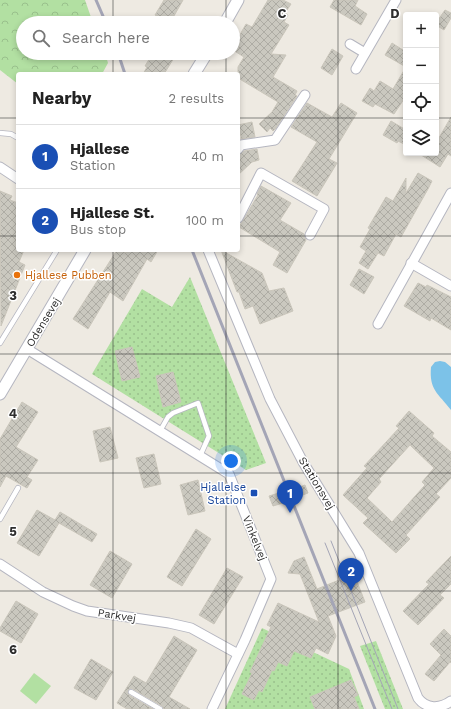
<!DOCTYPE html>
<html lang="en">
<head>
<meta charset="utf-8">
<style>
  body { margin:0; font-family:"Work Sans",sans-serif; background:#f2f2f2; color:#222 }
  .controls { position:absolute; right:12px; top:12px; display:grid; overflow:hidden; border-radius:4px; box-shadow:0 2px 6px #0003 }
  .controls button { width:36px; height:36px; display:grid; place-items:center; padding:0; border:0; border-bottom:1px solid #e0e0e0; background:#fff; color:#222; font:20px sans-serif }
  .you { position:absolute; left:231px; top:461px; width:14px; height:14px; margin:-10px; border:3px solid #fff; border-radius:50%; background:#1a73e8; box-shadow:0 0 0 6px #1a73e833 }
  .badge { display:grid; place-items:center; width:26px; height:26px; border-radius:50%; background:#4d5df0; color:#fff; font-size:13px; font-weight:700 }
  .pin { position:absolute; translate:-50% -33px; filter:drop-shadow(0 1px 2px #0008) }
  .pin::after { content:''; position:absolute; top:21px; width:14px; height:12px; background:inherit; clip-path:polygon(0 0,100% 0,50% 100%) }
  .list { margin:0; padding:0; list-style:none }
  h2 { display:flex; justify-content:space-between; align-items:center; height:52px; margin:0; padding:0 16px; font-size:17px }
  h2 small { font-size:13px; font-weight:400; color:#767676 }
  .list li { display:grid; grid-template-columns:26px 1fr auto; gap:12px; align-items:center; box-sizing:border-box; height:64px; padding:0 16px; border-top:1px solid #e0e0e0 }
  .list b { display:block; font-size:15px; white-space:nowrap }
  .list p { margin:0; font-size:13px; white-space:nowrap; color:#767676 }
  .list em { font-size:13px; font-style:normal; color:#767676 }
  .icon { flex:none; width:22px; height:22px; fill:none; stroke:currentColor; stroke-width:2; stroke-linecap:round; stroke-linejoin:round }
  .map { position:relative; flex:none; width:451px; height:709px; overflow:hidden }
  .search { position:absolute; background:#fff; box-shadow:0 2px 6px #0003; left:16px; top:16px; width:224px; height:44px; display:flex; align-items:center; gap:10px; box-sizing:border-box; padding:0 14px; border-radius:22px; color:#767676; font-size:15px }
  .panel { position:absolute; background:#fff; box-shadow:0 2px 6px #0003; left:16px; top:72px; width:224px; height:180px; border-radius:4px }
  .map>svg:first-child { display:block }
  .grass { fill:url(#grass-dots) }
  .forest { fill:url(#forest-crowns) }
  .park { fill:#b2e0a2 }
  .water { fill:#7cc2e8 }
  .building { fill:url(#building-cross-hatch); stroke:#cac6bb; fill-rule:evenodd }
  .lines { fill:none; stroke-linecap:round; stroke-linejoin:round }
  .service-casing { stroke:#b5b6c0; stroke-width:6 }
  .minor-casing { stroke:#b5b6c0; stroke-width:11 }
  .tertiary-casing { stroke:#b5b6c0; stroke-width:13 }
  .service { stroke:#fff; stroke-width:4.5 }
  .minor { stroke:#fff; stroke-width:9 }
  .tertiary { stroke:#fff; stroke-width:11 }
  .tram { stroke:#a4a5b6; stroke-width:1 }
  .rail { stroke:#a4a5b6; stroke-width:3 }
  .grid { fill:none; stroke:#2e2e2e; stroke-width:1; stroke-opacity:0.55 }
  .food-dot { fill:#e8710a; stroke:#fff; stroke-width:1.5 }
  .transit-dot { fill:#1a4fb4; stroke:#fff; stroke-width:1.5 }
  .labels { text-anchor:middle; stroke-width:3; stroke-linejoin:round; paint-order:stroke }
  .food-label { font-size:11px; fill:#c56008; stroke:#fff; text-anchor:start }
  .street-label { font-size:11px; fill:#2e2e2e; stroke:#fff }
  .transit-label { font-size:11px; fill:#164399; stroke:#fff; text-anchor:end }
  .grid-label { font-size:13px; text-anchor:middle; font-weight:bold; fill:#2e2e2e; stroke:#fff; stroke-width:3; stroke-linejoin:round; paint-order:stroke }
</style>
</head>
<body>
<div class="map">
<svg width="451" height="709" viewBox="0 0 451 709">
  <defs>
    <pattern id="grass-dots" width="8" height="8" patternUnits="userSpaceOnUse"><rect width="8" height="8" fill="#b2e0a2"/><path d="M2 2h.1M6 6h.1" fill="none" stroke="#99c08c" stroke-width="1.8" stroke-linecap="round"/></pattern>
    <pattern id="forest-crowns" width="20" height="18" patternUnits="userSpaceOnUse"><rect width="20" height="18" fill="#b2e0a2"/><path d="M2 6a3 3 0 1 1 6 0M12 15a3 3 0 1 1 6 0" fill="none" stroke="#99c08c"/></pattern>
    <pattern id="building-cross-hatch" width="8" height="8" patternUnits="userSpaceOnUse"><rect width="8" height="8" fill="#cac8bf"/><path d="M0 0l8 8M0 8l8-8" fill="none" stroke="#aeaca4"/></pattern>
  </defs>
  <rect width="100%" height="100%" fill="#eeeae2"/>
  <g class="grass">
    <polygon points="190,277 266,463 246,470 92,374 142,289 172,307"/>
    <polygon points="262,628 349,669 364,709 225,709"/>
    <polygon points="376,641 403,709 385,709 360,646"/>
  </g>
  <polygon class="forest" points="0,0 85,0 93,23 23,23 23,53 105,53 108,63 102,74 18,74 18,84 0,70"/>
  <polygon class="park" points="34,673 51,686 36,704 20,691"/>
  <path class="water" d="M440 361 445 362 451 367V410C438 393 429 390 431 367L435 362Z"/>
  <g class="building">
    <polygon points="164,0 183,0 170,23 155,15"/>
    <polygon points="268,0 283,0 291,4 285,13 288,15 284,22 289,25 271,54 286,55 273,77 297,91 295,95 297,96 276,128 273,131 270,128 267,132 259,124 272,112 278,102 238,78 238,67 244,57 233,50 233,47 246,24 252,27"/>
    <polygon points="334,0 358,0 355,6 367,14 361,25 330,7"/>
    <polygon points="445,10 451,13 451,18 444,30 436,25 436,23"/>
    <polygon points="392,43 406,52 406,96 394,114 375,104 373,107 362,101 370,88 374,91 380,81 393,89 406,67 385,55"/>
    <polygon points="332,49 343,56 332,75 321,68"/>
    <polygon points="153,53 177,53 164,74 143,74 147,67 145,66"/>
    <polygon points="307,103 332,117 341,103 357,113 329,159 337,163 317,196 292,181 317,142 291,127"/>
    <polygon points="451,117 451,156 448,154 440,167 418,153 436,153 436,143"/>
    <polygon points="391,121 406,130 406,145 398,141 397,143 383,135"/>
    <polygon points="252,122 255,137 241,139 241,135 238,136 238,125"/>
    <polygon points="257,149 259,160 252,162 238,175 238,155 244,151"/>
    <polygon points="418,173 432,181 428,189 401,237 396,234 384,256 378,253 368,269 359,263 366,251 360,247 370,229 368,228 386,197 393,201 406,178 406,193"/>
    <polygon points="261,186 291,203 280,220 304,234 306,240 287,273 273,265 280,252 239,227 258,195 257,194"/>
    <polygon points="0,191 12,196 10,200 18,203 18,250 24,250 19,262 25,265 1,326"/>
    <polygon points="117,250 120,250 126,253 128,250 158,250 151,262 147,259 123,301 110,292 88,329 73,319"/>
    <polygon points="221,250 262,273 269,291 284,288 293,311 260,324 253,306 245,309 239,292 237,292"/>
    <polygon points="359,269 374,277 364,294 350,285"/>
    <polygon points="418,283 426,287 427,285 451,297 451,330 431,318 430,321 404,306"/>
    <polygon points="132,347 140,377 122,381 115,351"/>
    <polygon points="173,372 181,402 163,407 156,376"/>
    <polygon points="22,402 38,412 16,447 38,460 27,477 32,480 27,488 6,476 0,487 0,439"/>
    <path d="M409 411 434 433 432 436 451 452V478L436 494 440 497 406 535 410 539 396 553 363 523 368 518 343 495 367 468 364 466 399 428 396 426ZM410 445 434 468 422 482 425 485 392 522 367 498 381 482 379 479Z"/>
    <polygon points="110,427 118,458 100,462 93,431"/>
    <polygon points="154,454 161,484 144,488 136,458"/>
    <polygon points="198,480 205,511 188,515 180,485"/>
    <polygon points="305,485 308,493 300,496 297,488"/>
    <polygon points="279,493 283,503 273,506 269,496"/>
    <polygon points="37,510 55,520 60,512 97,534 92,542 59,523 39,556 17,543"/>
    <polygon points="196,529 211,539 182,586 167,577"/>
    <polygon points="110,551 132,564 112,598 90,585"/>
    <polygon points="451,556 451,584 440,595 444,598 418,625 403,611 429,584 426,582"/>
    <polygon points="304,557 317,589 354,574 365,602 328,616 336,636 328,654 316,648 311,658 294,651 287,666 278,662 274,671 272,670 262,692 259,690 254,700 242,694 252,673 250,672 271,627 267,625 278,603 319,622 300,574 288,573 294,561"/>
    <polygon points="227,568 243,577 214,624 199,615"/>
    <polygon points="16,601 38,614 21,643 0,631 0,628"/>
    <polygon points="444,629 451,636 451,663 450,662 434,681 425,674 441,655 430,644"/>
    <polygon points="174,636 197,650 169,697 190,709 164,709 162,706 131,688 128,690 129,695 153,709 127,709 117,703 134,676 146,683"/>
    <polygon points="91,659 113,672 96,700 74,688"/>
    <polygon points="351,680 358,695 354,697 359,709 315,709 310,697"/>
  </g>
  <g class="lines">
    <g class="service-casing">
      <g id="service">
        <polyline points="0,133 11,134 18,138"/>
        <polyline points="0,343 57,250"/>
        <polyline points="160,431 168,417 173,413 198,403 209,436 200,456"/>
        <polyline points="0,519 18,488"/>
        <polyline points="131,692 160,709"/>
      </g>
    </g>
    <g class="minor-casing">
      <g id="minor">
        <polyline points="350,44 365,53"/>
        <polyline points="356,69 396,0"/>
        <polyline points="238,149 241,145 275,140 305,95"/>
        <polyline points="0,167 18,179"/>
        <polyline points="238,218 261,173 324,209 310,235"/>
        <path d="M208 250 270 399 303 462 359 553 418 698C426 709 440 709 451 701"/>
        <polyline points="411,263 451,286"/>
        <polyline points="378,324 451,193"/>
        <polyline points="27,349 229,474 271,579 245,640 212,709"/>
        <polyline points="0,564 43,592 73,606 87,611 169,623 191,628 238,654"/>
      </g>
    </g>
    <g class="tertiary-casing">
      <g id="tertiary">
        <polyline points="225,23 238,0"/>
        <polyline points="194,74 207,53"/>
        <polyline points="0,394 85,250"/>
      </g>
    </g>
    <use href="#service" class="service"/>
    <use href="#minor" class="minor"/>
    <use href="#tertiary" class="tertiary"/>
    <g class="tram">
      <polyline points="331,541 398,709"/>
      <polyline points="325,543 392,709"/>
    </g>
    <g class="rail">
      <polyline points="96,0 106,23"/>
      <polyline points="118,53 125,74"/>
      <polyline points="192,250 375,709"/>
    </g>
  </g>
  <path class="grid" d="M113 0V23M226 0V23M338 0V709M113 53V74M226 53V74M0 118H18M238 118H406M436 118H451M0 236H18M238 236H451M113 250V709M226 250V709M0 354H451M0 473H451M0 591H451"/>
  <circle class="food-dot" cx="17" cy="275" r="4"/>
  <rect class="transit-dot" x="250" y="489" width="8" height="8" rx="2"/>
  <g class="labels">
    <g class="food-label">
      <text x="25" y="279">Hjallese Pubben</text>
    </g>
    <g class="street-label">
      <text transform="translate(43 322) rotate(-59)" y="4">Odensevej</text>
      <text transform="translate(317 483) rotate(59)" y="4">Stationsvej</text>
      <text transform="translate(255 538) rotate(68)" y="4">Vinkelvej</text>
      <text transform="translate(117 615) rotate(9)" y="4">Parkvej</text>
    </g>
    <g class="transit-label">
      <text x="246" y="491">Hjallelse<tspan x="246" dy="13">Station</tspan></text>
    </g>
  </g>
  <g class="grid-label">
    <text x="282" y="18">C</text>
    <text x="395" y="18">D</text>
    <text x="13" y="300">3</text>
    <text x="13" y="418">4</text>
    <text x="13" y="536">5</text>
    <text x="13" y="654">6</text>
  </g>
</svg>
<div class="controls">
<button>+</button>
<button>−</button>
<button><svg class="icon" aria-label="locate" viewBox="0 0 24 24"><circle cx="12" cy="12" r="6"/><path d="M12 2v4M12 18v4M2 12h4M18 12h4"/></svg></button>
<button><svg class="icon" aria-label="layers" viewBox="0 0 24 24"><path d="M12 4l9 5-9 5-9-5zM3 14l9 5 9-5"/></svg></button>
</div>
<div class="you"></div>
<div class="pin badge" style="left:290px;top:513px;background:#1a4fb4">1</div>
<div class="pin badge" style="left:351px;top:591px;background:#1a4fb4">2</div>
<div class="search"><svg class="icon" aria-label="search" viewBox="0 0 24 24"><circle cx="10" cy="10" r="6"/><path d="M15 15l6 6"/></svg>Search here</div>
<section class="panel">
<h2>Nearby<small>2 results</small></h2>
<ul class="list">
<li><span class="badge" style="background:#1a4fb4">1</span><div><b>Hjallese</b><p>Station</p></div><em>40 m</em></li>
<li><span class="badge" style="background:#1a4fb4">2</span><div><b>Hjallese St.</b><p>Bus stop</p></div><em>100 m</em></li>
</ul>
</section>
</div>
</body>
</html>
